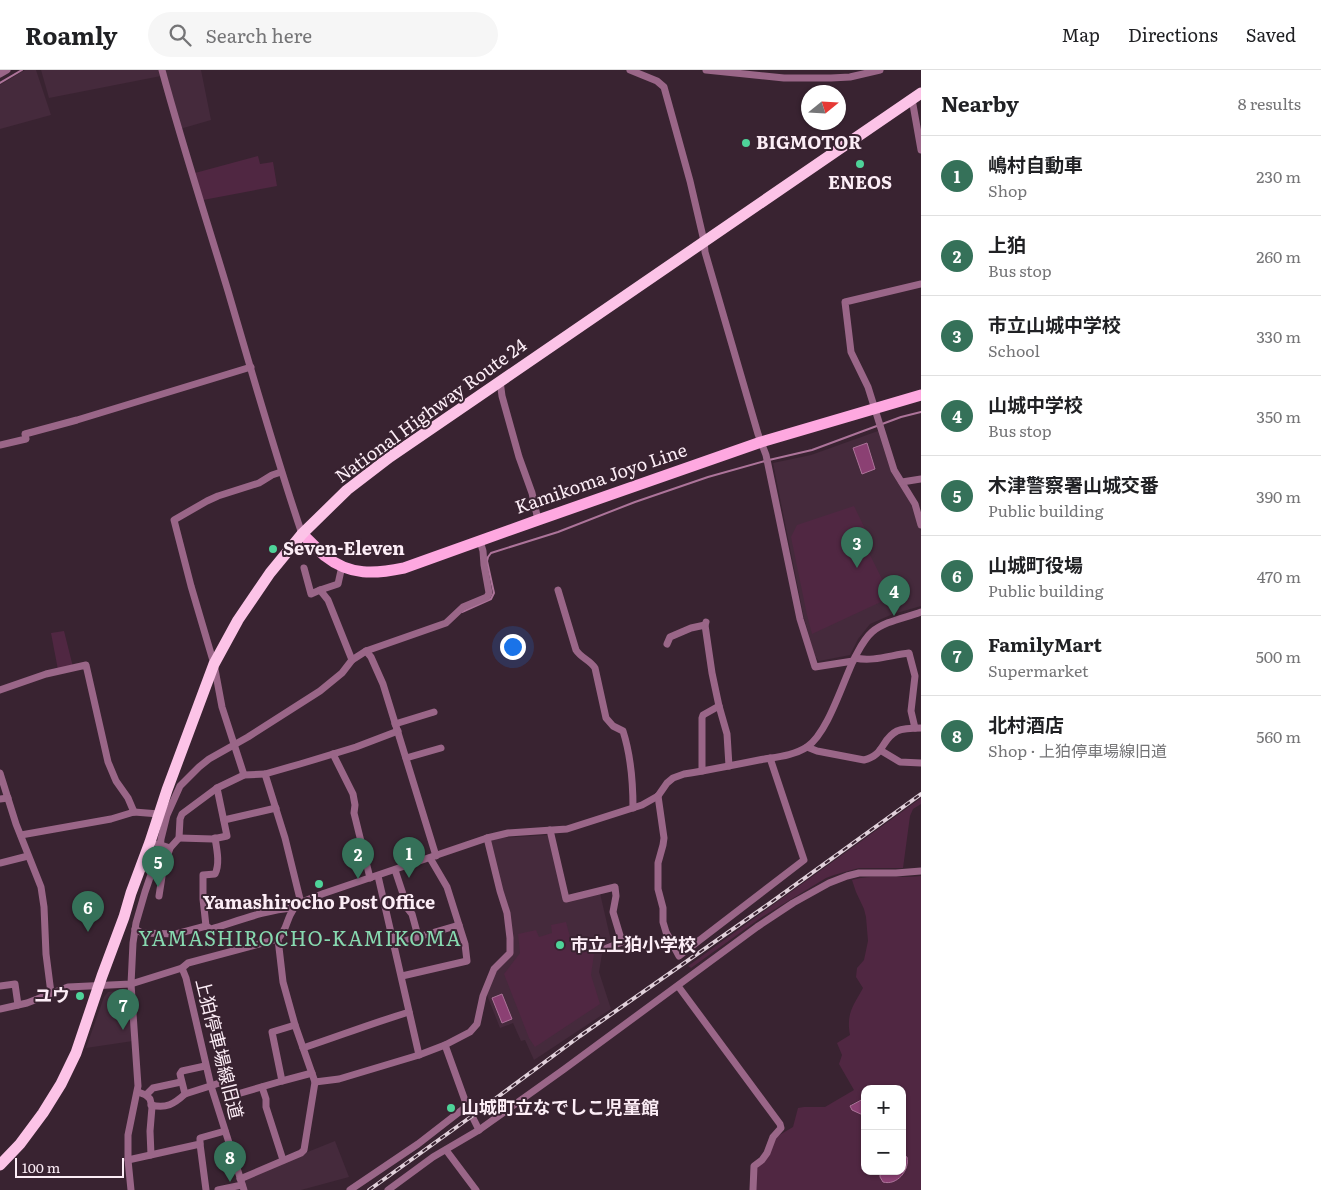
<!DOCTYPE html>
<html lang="en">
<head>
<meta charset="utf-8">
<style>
  body { margin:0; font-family:Literata,"Noto Sans JP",serif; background:#f6f6f6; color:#202124 }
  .controls { position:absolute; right:15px; bottom:15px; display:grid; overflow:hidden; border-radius:10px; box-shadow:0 1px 4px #0004 }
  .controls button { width:45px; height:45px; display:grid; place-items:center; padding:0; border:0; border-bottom:1px solid #e0e0e0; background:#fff; color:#202124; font:25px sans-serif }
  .compass { position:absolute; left:801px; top:15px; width:45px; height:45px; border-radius:50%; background:#fff; box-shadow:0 1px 4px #0004; rotate:72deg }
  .scale { position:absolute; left:15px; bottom:12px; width:109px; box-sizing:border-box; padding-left:5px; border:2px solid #fcedf6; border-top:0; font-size:14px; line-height:18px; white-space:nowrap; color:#fcedf6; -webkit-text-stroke:4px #392331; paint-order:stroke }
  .you { position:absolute; left:512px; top:576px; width:18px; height:18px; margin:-12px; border:4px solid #fff; border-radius:50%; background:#1a73e8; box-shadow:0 0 0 8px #1a73e833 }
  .badge { display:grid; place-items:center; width:32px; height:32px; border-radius:50%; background:#357159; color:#fff; font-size:16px; font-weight:700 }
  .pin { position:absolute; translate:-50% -41px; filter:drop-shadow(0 1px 2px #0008) }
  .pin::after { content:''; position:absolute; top:26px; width:18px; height:15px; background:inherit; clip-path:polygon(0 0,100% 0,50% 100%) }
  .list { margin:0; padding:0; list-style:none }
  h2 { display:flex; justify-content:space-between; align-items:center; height:65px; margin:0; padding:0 20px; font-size:21px }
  h2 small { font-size:16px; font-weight:400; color:#757577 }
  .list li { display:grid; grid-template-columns:32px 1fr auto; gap:15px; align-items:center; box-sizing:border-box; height:80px; padding:0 20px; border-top:1px solid #e0e0e0 }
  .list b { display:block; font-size:19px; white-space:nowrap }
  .list p { margin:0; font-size:16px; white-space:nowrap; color:#757577 }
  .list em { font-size:16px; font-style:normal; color:#757577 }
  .icon { flex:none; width:28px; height:28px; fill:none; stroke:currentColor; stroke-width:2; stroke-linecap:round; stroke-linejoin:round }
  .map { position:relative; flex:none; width:921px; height:1120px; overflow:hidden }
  header { display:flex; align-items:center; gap:30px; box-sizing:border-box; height:70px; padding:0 25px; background:#fff; border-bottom:1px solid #e0e0e0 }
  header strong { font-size:24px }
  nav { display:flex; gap:28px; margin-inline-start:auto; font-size:18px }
  .search { width:350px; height:45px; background:#f6f6f6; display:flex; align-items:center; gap:12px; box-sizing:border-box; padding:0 18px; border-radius:28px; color:#757577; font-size:19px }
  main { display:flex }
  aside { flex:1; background:#fff }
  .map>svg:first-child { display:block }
  .built { fill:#452a3c }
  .green { fill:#502742; fill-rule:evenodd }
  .water { fill:#8b4073; stroke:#ad749a }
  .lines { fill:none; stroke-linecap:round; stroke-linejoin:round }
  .stream { stroke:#ad749a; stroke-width:2 }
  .minor { stroke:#9a6688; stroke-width:7 }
  .primary { stroke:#fea8e0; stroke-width:11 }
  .trunk { stroke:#fcc3e7; stroke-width:11 }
  .rail-casing { stroke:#e1d1db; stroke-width:4 }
  .rail { stroke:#392331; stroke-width:2; stroke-dasharray:5.5; stroke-linecap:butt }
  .poi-dot { fill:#4ed399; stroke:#392331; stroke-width:2 }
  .labels { text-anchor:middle; stroke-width:4; stroke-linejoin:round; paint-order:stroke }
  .poi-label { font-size:18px; font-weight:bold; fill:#fcedf6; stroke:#392331; text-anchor:start }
  .street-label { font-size:18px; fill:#fcedf6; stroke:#392331 }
  .quarter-label { font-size:20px; letter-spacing:1px; fill:#87d9b0; stroke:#392331 }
</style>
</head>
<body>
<header>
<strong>Roamly</strong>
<div class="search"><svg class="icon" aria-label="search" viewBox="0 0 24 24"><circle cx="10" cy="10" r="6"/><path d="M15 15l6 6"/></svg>Search here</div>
<nav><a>Map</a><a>Directions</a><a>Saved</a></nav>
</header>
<main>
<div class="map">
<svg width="921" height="1120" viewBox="0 0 921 1120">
  <rect width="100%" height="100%" fill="#392331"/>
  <g class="built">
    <polygon points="25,0 36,0 51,45 0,59 0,15"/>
    <polygon points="41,0 159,0 161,6 49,28"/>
    <polygon points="165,0 201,0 211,50 180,59"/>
    <polygon points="878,361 891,402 913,437 921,461 921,536 893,544 870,554 858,569 850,585 819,591 815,587 804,548 773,393 811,385"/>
    <polygon points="549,765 564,831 600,823 611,871 603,878 599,902 611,939 534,990 525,970 521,971 513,953 500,958 487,925 493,904 513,878 490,771 499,768"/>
    <polygon points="126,920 133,971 86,978 104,927 108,922"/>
    <polygon points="335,1071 349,1107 301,1120 248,1120 243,1108"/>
  </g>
  <g class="green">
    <polygon points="258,86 260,94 273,92 277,116 203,130 195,103"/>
    <polygon points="854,436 872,473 866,477 888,521 885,530 812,564 807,545 791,467 797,455"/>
    <polygon points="64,561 73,597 58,600 51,563"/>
    <polygon points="921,728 921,734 913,739 910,746 903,798 859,798 834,805 826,808 762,847 691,898 688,896"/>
    <path d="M921 806V1120H756L757 1097 776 1067 793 1057 798 1038 804 1037H825L854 1020 839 994 842 985 837 973 850 965C846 944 853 936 863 918L856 907 857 898 864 890 868 871 866 847 864 839 856 822 852 810C874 804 898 809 921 806ZM865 1019H902L904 1052 902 1062V1085L908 1088C904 1104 902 1110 885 1113L880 1107V1101H865V1046L856 1042 850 1038 851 1034 865 1028Z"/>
    <polygon points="566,852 574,882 595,877 591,905 600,934 535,977 529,968 504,904 520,883 518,864 536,860 539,867 552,863 551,855"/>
  </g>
  <g class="water">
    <polygon points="867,373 875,399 862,404 853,378"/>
    <polygon points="502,924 512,949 502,953 492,928"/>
    <polygon points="865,1028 865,1046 852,1040 850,1036"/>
    <path d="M902 1085 907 1087C910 1100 897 1116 883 1112L880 1107V1101H902Z"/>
  </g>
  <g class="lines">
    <g class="stream">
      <polyline points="0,13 22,0"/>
      <polyline points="769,390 812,380 901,347 921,342"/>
      <polyline points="462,542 491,529 494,523 487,491 488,487 491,483 558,462 635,432 708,407 765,391"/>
    </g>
    <g class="minor">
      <path d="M162 0C182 74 206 148 228 221 252 303 275 384 302 464"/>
      <polyline points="630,0 657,11 664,17 690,111 704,171 705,182 758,364 766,385 800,549 815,597 853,591"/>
      <polyline points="706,0 784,8 831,8 850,7 880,0"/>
      <polyline points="0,4 7,0"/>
      <polyline points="912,29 921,80"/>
      <polyline points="921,214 845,232 851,282 868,317 894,400 915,434 921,455"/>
      <polyline points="500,311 502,326 519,387 532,423 538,450"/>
      <polyline points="0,375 26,369 25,364 77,350 251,297"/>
      <polyline points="902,412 921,409"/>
      <polyline points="342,496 338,514 320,520 328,530 352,590"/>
      <polyline points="304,498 311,524 320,520"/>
      <path d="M558 520 576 580C581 588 590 590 595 598L606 648 613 656 623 661C631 686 633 711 633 738"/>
      <polyline points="705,555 712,603 719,636 727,664 729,696"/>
      <polyline points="667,574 670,567 691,558 705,555 706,552"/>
      <polyline points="366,581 371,587 383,614 436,786"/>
      <path d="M855 588C873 592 891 585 909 583L915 606 911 641 915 658"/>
      <polyline points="0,620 46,604 86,595 108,692 116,711 128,728 134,742"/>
      <polyline points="395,654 434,642"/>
      <path d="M807 677 817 681 864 690C885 685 881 669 897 661 904 658 913 658 921 658"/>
      <polyline points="880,680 900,692 921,693"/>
      <polyline points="333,684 353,724 355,735 354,743 370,808"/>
      <polyline points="406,688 441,678"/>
      <polyline points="702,701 702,648 703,645 719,636"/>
      <polyline points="0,703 16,754 41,817 44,837 46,884 51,923"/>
      <polyline points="265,704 285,768 301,833"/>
      <polyline points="244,705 222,637 214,594 191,516 174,450 207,431 218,426 259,413 272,405 281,402"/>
      <polyline points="658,726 664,768 663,775 658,793 658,819 663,838 663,852 666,862 679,886 804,790 770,688"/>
      <polyline points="0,729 8,728"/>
      <polyline points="224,750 276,738"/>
      <polyline points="550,760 566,829 615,817 616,826 613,842 622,872 607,878"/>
      <polyline points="21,765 111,749 134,742 159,744"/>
      <polyline points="179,768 213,769 227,766 217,718"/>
      <polyline points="158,774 170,778 179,768 180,749 182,744 217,718 244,705 265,704 300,694 356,677 398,661"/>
      <polyline points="0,793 28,786"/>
      <polyline points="395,800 408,839 412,844 418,866"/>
      <polyline points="378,806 419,985"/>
      <polyline points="159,826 163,800 170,778"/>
      <path d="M206 856 203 829V805L215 804C220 794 217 780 215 768"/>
      <path d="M135 859 142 863 176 864 206 856 211 859C238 851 265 840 293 838"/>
      <polyline points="278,869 283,912 295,955 315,1012 339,1009 419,985 445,975 470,962 477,954 483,926 494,899 510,883 510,868 507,843 500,821 487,768"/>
      <polyline points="394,874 459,855"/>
      <polyline points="182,898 186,908 211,1016 244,1120"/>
      <polyline points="402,906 467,891 465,874 447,817 430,788"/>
      <polyline points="0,916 15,914 18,935"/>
      <polyline points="678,916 780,1054 781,1058 773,1067 767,1083 762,1090 754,1096 753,1120"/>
      <path d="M0 939 27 933 68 917 131 914 182 898 188 893 278 869C288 858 286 850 293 840 297 832 317 826 325 823L487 768 508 763 567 759 642 735 658 726 667 713 673 708 684 704C709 700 734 695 759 690 775 687 793 686 807 677 828 663 843 611 855 587 860 578 864 569 872 562 885 551 905 548 921 542"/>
      <path d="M303 978C339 966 373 953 409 942"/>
      <polyline points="282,1011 272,962 295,955"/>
      <polyline points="262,1017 266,1029 266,1037 283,1090"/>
      <polyline points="138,1022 146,1025 150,1029 152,1037 150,1061 151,1085"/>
      <polyline points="185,1024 229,1010 234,1025 282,1011 312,1003"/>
      <polyline points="146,1025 153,1018 181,1012"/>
      <path d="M151 1035C166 1039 174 1034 185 1024L180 1004 182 1001 205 996"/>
      <polyline points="467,1036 479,1060"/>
      <polyline points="200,1074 206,1120"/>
      <polyline points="446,1080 476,1120"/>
      <polyline points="128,1090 200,1074 200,1068 225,1061"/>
      <polyline points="240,1109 301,1083 304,1080 315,1012"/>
      <polyline points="131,1120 128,1090 128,1065 138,1016 131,914 133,873 136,853 145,822 160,778 161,769 167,745 180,716 199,697 209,689 248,667 320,621 342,603 352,590 366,581 446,553 463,537 487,527 489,523 484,495 483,481 480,471"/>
      <polyline points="218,1120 242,1115"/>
      <polyline points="350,1120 418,1074 467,1036 445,975"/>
      <polyline points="388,1120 433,1087 479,1060 563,1000 757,857 793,833 829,813 847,806 859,803 896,803 921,801"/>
    </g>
    <path class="primary" d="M302 464C310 471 317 479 325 486 350 506 375 504 404 498L538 450 761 372 921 325"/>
    <polyline class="trunk" points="0,1095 20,1074 43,1043 61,1014 76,983 102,906 124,847 131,823 150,772 167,720 214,594 238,550 270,503 302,464 347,420 390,387 921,23"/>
    <g class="rail-casing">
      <polyline id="rail" points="369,1120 472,1046 580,966 773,831 921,724"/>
    </g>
    <use href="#rail" class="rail"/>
  </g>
  <g class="poi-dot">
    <circle cx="746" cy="73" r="5"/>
    <circle cx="860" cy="94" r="5"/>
    <circle cx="273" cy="479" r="5"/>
    <circle cx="319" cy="814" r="5"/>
    <circle cx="560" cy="875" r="5"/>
    <circle cx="80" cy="926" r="5"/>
    <circle cx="451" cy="1038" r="5"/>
  </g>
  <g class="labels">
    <g class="poi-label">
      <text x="756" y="79">BIGMOTOR</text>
      <text x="860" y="119" text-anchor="middle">ENEOS</text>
      <text x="283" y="485">Seven-Eleven</text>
      <text x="319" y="839" text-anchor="middle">Yamashirocho Post Office</text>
      <text x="570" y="881">市立上狛小学校</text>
      <text x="70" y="932" text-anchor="end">ユウ</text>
      <text x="461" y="1044">山城町立なでしこ児童館</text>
    </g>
    <g class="street-label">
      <text transform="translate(431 341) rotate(-36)" y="6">National Highway Route 24</text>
      <text transform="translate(601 409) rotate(-19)" y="6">Kamikoma Joyo Line</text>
      <text transform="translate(219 979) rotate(76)" y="6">上狛停車場線旧道</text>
    </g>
    <g class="quarter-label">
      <text x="300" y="876">YAMASHIROCHO-KAMIKOMA</text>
    </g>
  </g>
</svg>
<div class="controls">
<button>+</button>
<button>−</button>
</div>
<svg class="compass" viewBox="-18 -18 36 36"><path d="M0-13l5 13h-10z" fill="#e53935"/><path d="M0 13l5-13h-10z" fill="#757577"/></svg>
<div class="scale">100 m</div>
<div class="you"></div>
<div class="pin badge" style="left:409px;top:808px">1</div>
<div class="pin badge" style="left:358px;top:809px">2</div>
<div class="pin badge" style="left:857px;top:498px">3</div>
<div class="pin badge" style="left:894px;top:546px">4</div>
<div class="pin badge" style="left:158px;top:817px">5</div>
<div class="pin badge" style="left:88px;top:862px">6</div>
<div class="pin badge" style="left:123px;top:960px">7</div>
<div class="pin badge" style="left:230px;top:1112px">8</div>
</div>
<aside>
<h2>Nearby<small>8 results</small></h2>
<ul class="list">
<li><span class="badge">1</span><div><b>嶋村自動車</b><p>Shop</p></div><em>230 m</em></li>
<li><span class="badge">2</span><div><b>上狛</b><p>Bus stop</p></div><em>260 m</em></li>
<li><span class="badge">3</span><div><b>市立山城中学校</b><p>School</p></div><em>330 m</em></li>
<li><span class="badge">4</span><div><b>山城中学校</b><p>Bus stop</p></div><em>350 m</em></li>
<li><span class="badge">5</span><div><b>木津警察署山城交番</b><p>Public building</p></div><em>390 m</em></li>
<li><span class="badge">6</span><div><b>山城町役場</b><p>Public building</p></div><em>470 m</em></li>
<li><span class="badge">7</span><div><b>FamilyMart</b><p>Supermarket</p></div><em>500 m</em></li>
<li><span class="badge">8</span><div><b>北村酒店</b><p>Shop · 上狛停車場線旧道</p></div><em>560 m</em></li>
</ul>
</aside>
</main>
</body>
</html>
